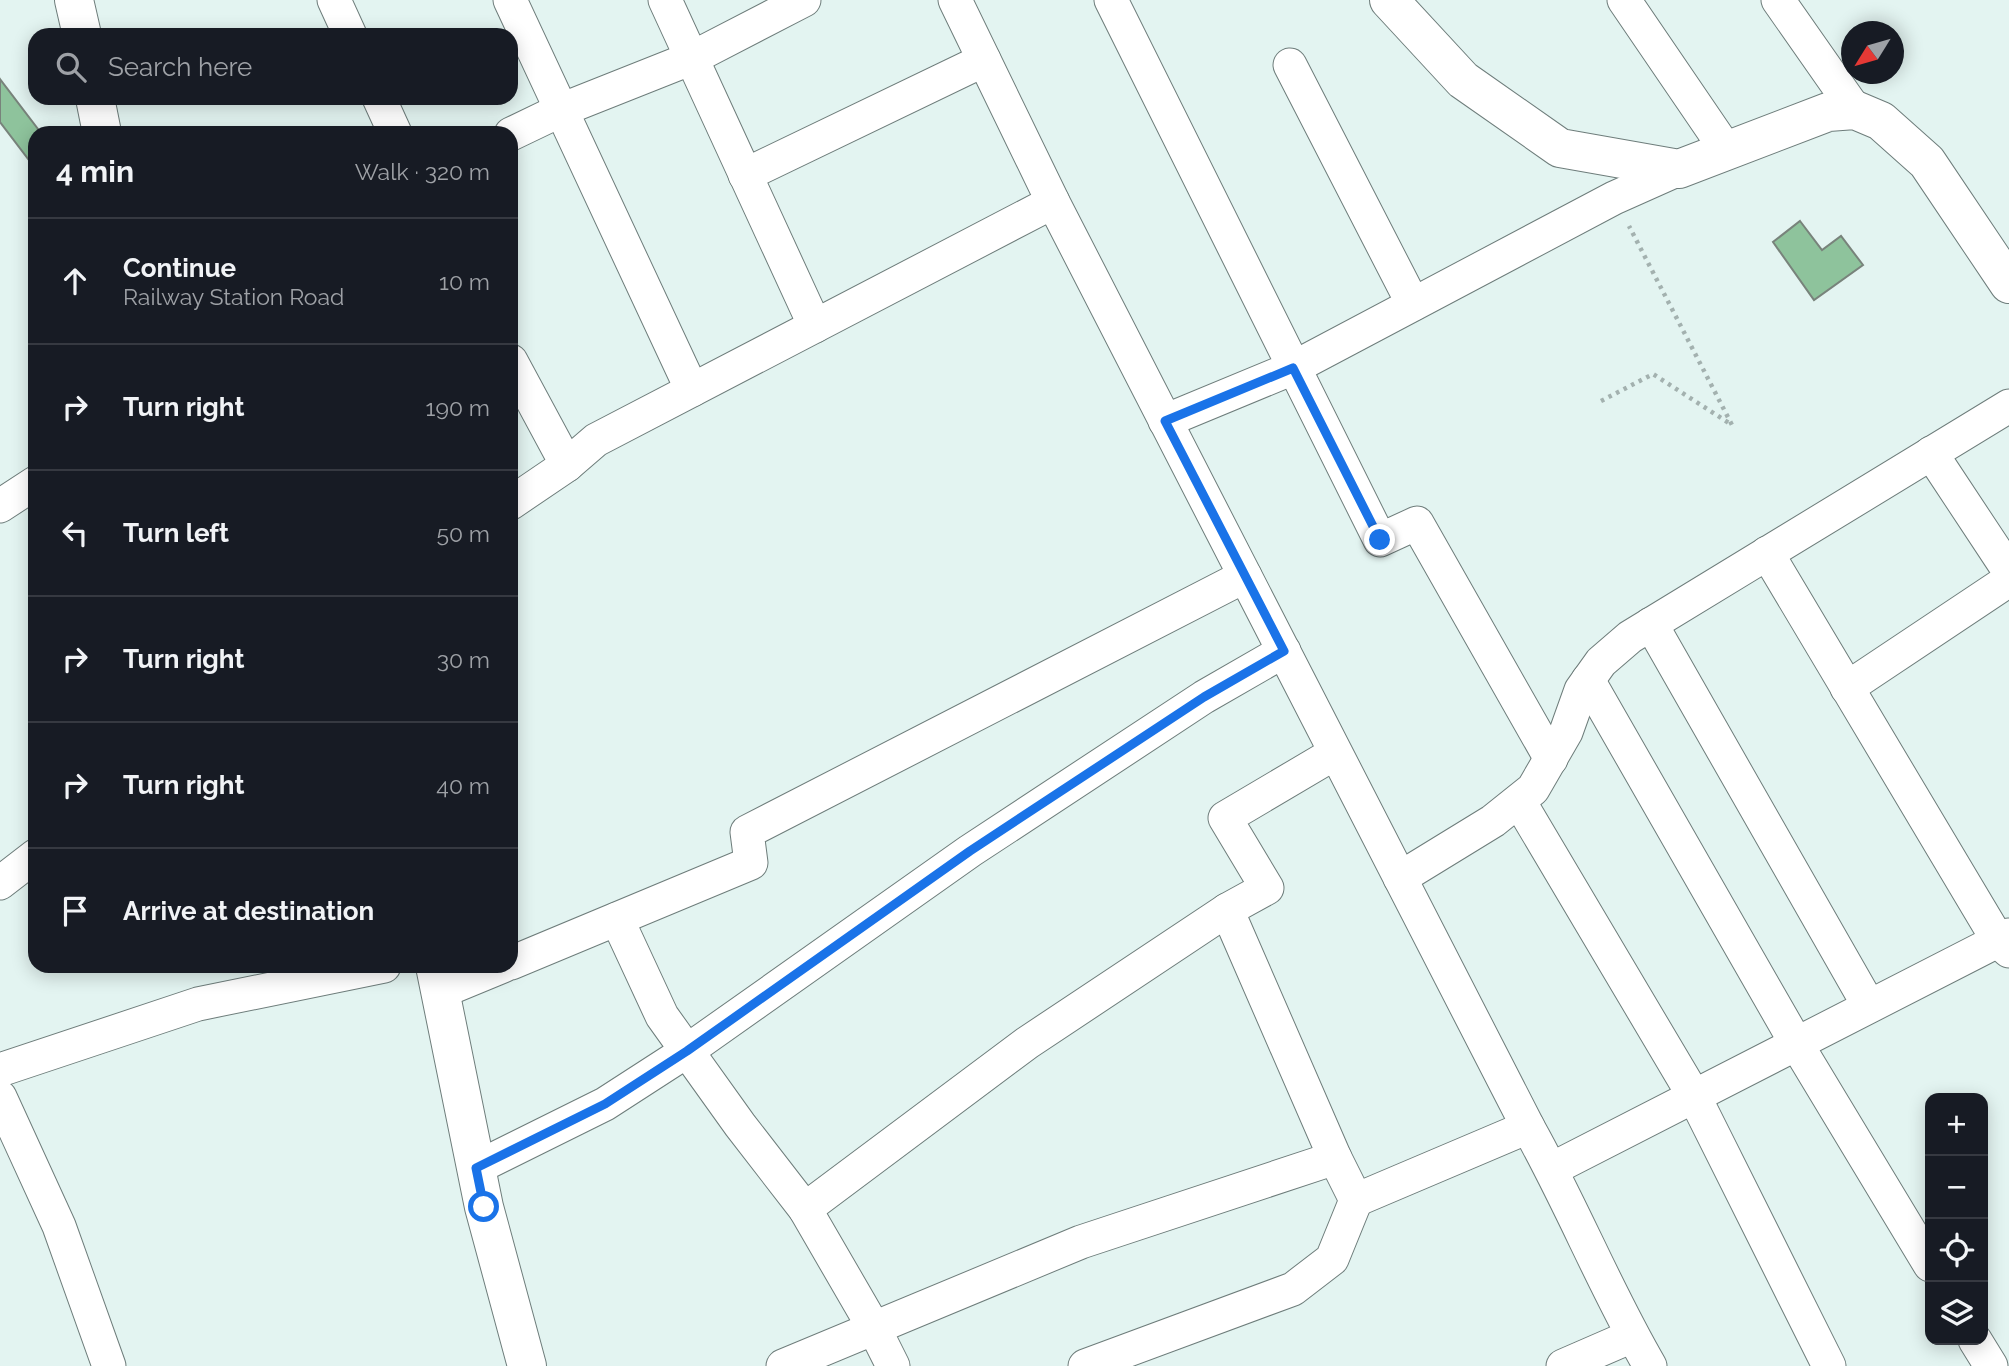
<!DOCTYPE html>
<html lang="en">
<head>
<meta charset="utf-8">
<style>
  body { margin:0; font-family:Raleway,sans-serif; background:#242831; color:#f1f3f6 }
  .controls { position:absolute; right:21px; bottom:21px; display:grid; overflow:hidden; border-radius:14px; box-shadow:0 4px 18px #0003 }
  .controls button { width:63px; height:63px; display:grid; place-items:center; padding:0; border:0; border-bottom:2px solid #363941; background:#171b24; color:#f1f3f6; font:35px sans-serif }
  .compass { position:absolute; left:1841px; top:21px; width:63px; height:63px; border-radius:50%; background:#171b24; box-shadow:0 4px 18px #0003; rotate:233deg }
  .stop { position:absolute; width:21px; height:21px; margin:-16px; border:5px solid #1a73e8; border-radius:50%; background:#fff }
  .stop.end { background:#1a73e8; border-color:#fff; box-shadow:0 2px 7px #0008 }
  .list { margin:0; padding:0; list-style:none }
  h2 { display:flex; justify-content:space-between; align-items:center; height:91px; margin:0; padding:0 28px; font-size:30px }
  h2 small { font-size:23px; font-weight:400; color:#9ea1a6 }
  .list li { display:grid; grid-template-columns:46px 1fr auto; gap:21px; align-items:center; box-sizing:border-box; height:126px; padding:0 28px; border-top:2px solid #363941 }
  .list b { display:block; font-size:26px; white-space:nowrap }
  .list p { margin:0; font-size:23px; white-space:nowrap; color:#9ea1a6 }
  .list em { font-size:23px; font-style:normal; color:#9ea1a6 }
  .icon { flex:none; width:38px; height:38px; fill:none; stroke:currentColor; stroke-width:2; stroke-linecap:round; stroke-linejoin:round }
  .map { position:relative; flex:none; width:2009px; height:1366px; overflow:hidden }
  .search { position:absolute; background:#171b24; box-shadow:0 4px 18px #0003; left:28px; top:28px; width:490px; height:77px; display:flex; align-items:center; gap:18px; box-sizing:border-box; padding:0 24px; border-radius:21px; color:#9ea1a6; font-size:26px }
  .panel { position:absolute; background:#171b24; box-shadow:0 4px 18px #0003; left:28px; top:126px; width:490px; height:847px; border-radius:21px }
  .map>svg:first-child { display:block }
  .building { fill:#8ec39c; stroke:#78837b; stroke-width:2 }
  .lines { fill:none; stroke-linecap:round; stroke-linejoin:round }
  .minor-casing { stroke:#6e7d7b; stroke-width:35 }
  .tertiary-casing { stroke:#6e7d7b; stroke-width:40 }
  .path { stroke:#a3b1af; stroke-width:4.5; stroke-dasharray:3.5 5; stroke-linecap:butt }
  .minor { stroke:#fff; stroke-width:33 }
  .tertiary { stroke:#fff; stroke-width:38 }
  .route { stroke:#1a73e8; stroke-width:9 }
</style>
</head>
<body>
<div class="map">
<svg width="2009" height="1366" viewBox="0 0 2009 1366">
  <rect width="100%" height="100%" fill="#e3f4f1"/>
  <g class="building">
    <polygon points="0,79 41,133 35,133 35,168 0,122"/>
    <polygon points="1800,221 1822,250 1841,236 1863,265 1814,300 1773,242"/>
  </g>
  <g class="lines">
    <g class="minor-casing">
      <g id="minor">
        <polyline points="334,0 350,35"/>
        <polyline points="510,0 692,390"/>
        <polyline points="665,0 815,326"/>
        <path d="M955 0 1053 202 1528 1127C1572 1205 1605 1289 1650 1366"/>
        <polyline points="1111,0 1380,540 1417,523 1551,759"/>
        <polyline points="1624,0 1727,151"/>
        <polyline points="1778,0 1855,110"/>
        <polyline points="1290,65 1413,304"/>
        <polyline points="379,98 395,133"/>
        <polyline points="511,134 561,110 692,58 804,0"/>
        <polyline points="745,175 984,60"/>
        <polyline points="511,361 567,465"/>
        <polyline points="1165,421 1293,368 1614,198 1679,169"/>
        <polyline points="1931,453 2009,571"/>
        <polyline points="511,503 567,465 596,440 1053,202"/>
        <polyline points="0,506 35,483"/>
        <polyline points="1767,553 1999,942 2009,951"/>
        <polyline points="1651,624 1869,1006"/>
        <polyline points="1588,680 1796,1043 1930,1265"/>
        <polyline points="1847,688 2009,580"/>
        <polyline points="1519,801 1694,1096 1829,1366"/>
        <polyline points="1400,878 1493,821 1533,789 1566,732 1581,690 1601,662 1630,637 2009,406"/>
        <polyline points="0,883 35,856"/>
        <polyline points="617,919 662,1016 740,1125 805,1209 874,1328 893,1366"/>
        <polyline points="511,963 751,863 747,832 1245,576"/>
        <polyline points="440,992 503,966"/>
        <polyline points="0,1070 198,1004 384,966"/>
        <polyline points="0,1097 59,1226 109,1366"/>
        <polyline points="1335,1158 1227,910 1267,888 1225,818 1335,753"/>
        <polyline points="476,1168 605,1104 687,1051 970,851 1204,697 1284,651"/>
        <polyline points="1552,1169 2009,935"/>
        <polyline points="805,1209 1027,1043 1227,910"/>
        <polyline points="1975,1340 1991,1366"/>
        <polyline points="783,1366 1081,1242 1335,1158 1356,1200 1528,1127"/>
        <polyline points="1085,1366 1293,1289 1332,1259 1356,1200"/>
        <polyline points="1563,1366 1632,1336"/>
      </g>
    </g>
    <g class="tertiary-casing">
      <g id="tertiary">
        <polyline points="74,0 82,35"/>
        <polyline points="1389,0 1463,80 1560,148 1679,169 1828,112 1855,110 1881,121 1927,162 2009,284"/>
        <polyline points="95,98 102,133"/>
        <polyline points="435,966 484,1207 527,1366"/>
      </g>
    </g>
    <polyline class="path" points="1601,401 1653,374 1732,425 1629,226"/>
    <use href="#minor" class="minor"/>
    <use href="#tertiary" class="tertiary"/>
  </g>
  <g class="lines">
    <polyline class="route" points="484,1207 476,1168 605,1104 687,1051 970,851 1204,697 1284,651 1165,421 1293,368 1380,540"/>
  </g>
</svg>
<div class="controls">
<button>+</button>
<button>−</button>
<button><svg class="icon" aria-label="locate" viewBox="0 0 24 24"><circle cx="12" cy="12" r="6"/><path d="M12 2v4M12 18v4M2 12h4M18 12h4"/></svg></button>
<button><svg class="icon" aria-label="layers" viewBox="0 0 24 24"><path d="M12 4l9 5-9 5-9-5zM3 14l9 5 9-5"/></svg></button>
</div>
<svg class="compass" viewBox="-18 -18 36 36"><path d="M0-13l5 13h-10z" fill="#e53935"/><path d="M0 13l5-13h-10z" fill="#9ea1a6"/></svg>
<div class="stop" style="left:484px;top:1207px"></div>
<div class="stop end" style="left:1380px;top:540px"></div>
<div class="search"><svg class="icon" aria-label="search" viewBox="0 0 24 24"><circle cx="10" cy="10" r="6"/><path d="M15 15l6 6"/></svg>Search here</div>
<section class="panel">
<h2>4 min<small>Walk · 320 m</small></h2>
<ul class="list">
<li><svg class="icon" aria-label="ahead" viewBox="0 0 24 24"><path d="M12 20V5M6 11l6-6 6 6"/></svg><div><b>Continue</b><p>Railway Station Road</p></div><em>10 m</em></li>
<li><svg class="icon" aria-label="right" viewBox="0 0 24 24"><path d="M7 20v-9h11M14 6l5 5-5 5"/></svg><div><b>Turn right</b></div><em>190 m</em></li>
<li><svg class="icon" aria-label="left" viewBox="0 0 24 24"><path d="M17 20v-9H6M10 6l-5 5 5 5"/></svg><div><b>Turn left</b></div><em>50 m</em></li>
<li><svg class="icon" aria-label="right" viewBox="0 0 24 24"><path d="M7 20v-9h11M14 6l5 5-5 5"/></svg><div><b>Turn right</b></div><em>30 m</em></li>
<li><svg class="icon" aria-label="right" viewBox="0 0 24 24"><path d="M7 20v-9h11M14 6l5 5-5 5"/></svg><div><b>Turn right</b></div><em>40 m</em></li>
<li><svg class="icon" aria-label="arrive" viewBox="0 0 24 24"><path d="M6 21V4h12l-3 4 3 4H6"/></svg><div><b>Arrive at destination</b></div></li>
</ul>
</section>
</div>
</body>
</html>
